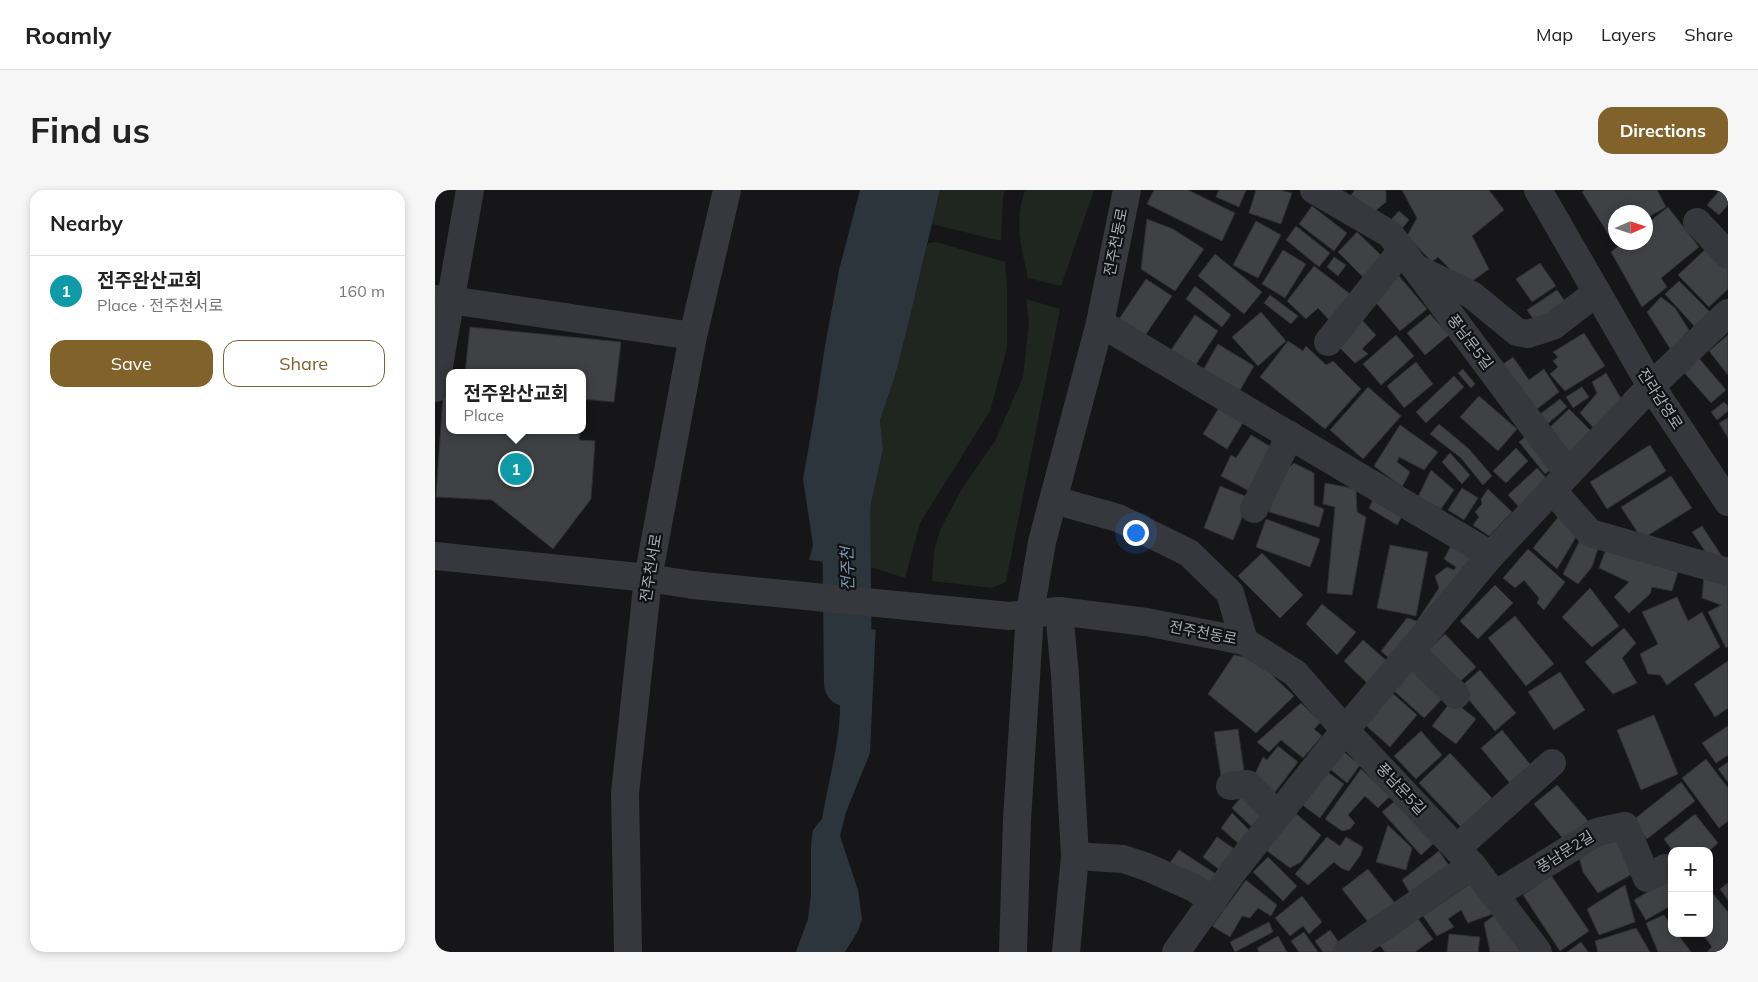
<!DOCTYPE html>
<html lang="en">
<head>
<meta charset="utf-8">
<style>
  body { margin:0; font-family:Mulish,"Noto Sans KR",sans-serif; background:#f6f6f6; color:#222 }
  .controls { position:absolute; right:15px; bottom:15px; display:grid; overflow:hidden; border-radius:10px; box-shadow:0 2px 8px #0003 }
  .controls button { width:45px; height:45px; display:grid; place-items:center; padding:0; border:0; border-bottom:1px solid #e0e0e0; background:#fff; color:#222; font:25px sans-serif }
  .compass { position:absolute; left:1173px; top:15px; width:45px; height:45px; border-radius:50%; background:#fff; box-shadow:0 2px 8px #0003; rotate:87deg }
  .you { position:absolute; left:700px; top:342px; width:18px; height:18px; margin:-12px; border:4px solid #fff; border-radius:50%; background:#1a73e8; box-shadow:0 0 0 8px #1a73e833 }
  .badge { display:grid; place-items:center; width:32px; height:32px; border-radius:50%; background:#80622a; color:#fff; font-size:16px; font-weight:700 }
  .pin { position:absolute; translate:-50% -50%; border:2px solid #fff; box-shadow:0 1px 5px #0006 }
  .popup { position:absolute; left:11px; top:179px; width:140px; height:65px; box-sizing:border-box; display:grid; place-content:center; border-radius:10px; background:#fff; filter:drop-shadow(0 1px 4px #0005); font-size:16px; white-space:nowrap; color:#767676 }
  .popup b { font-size:19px; color:#222 }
  .popup::after { content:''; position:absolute; left:50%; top:100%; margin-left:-10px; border:10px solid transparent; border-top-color:#fff }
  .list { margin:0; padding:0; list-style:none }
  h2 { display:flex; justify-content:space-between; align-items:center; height:65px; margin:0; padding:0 20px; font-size:21px }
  h2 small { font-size:16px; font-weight:400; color:#767676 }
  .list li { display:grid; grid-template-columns:32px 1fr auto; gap:15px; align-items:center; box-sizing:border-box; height:70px; padding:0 20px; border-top:1px solid #e0e0e0 }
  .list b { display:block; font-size:19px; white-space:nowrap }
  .list p { margin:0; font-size:16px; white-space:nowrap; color:#767676 }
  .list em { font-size:16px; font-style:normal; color:#767676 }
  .actions { display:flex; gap:10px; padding:15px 20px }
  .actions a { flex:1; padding:11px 0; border:1px solid #80622a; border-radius:15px; text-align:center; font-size:18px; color:#80622a }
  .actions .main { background:#80622a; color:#fff }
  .map { position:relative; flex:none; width:1293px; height:762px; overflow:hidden; border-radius:15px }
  header { display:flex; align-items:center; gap:30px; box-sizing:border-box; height:70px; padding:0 25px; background:#fff; border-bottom:1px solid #e0e0e0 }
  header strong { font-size:24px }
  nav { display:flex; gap:28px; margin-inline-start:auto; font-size:18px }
  .intro { display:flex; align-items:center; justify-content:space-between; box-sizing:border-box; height:120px; padding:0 30px }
  h1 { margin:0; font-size:35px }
  .button { padding:12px 22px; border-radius:15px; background:#80622a; color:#fff; font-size:18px; font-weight:700 }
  main { display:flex; gap:30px; padding:0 30px }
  aside { flex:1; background:#fff; border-radius:15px; box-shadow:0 2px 8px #0003 }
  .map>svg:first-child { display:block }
  .green { fill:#1e261f }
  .water { fill:#2c353c }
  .pier { fill:#161618 }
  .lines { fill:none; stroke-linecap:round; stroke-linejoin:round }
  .river { stroke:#2c353c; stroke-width:48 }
  .building { fill:#404145; stroke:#303034 }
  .minor { stroke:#37383d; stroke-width:28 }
  .labels { text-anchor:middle; stroke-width:4.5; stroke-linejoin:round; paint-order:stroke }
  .street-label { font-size:15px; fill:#a8adb8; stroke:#111113 }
  .water-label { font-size:16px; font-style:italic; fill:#7f9bb3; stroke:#111113 }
</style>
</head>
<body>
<header>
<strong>Roamly</strong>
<nav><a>Map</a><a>Layers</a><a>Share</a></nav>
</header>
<div class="intro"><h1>Find us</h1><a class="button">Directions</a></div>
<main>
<aside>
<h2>Nearby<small></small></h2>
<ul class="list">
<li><span class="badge" style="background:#0f9aa8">1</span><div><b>전주완산교회</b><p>Place · 전주천서로</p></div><em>160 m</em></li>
</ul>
<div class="actions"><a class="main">Save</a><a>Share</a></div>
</aside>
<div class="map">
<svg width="1293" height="762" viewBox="0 0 1293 762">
  <rect width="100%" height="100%" fill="#161618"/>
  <g class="green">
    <polygon points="505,0 570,0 568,6 566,51 497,34"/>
    <path d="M590 0H659L626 96 593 88C586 57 579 30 590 0Z"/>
    <polygon points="501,52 570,72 572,94 572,158 555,221 485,333 470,388 432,376 436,313 448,260 445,230 460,186 493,53"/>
    <polygon points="591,109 625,119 571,392 557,398 497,391 499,361 505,340 525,302 560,251 588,187 594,133"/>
  </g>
  <g class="water">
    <polygon points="425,0 505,0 473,135 460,186 445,230 448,260 436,313 432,376 374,370 378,355 368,289 381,215 390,156 404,80"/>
    <path d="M392 424 441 431 435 563 411 622 405 646 423 700 427 729 423 741 410 762H361L373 729 376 704V654L378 640 387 629C393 593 405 552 405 516 406 484 400 454 392 424Z"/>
  </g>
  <polygon class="pier" points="393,422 442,428 443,430 443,440 392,435 390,425"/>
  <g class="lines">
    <polyline class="river" points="411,310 413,493"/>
  </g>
  <g class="building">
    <polygon points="719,0 753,0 800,23 787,51 712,14"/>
    <polygon points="784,0 811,0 804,17 781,7"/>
    <polygon points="821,0 846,0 857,3 846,34 814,23"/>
    <polygon points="920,0 951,0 951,12 940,21 916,5"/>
    <polygon points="967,0 1054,0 1069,20 1037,46 1054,79 1036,92 1022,86 1003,67 997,72 972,46 982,28"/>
    <polygon points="1150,0 1222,0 1231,17 1210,29 1210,22 1180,22 1180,48 1177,50 1147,2"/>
    <polygon points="1285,0 1293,0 1293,15 1284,25 1272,15"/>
    <polygon points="877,16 912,43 899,61 864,34"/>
    <polygon points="1233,17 1264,57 1226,88 1232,97 1207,117 1176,62 1188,52 1210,52 1210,35"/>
    <polygon points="964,21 974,30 965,41 954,32"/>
    <polygon points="712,29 738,39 769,59 740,101 706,79"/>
    <polygon points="821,31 846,45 823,88 798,75"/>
    <polygon points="861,36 895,63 884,77 851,50"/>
    <polygon points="922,42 952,71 932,91 903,62"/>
    <polygon points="1275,55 1293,75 1293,99 1274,117 1243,85"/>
    <polygon points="848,60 871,74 850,108 827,94"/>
    <polygon points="780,64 827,102 809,124 763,86"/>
    <polygon points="899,67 911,75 903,86 892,77"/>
    <polygon points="1105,73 1121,96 1097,112 1081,89"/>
    <polygon points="879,76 919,107 895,131 883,118 871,129 852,111"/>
    <polygon points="964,86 992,119 965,141 937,108"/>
    <polygon points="711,89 737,106 709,147 684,129"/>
    <polygon points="1244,91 1275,122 1260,137 1230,104"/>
    <polygon points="760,96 796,125 787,137 751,109"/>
    <polygon points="1122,100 1132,114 1102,134 1092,120"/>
    <polygon points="835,105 863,126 856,134 829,113"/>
    <polygon points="1226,107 1240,118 1254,140 1236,160 1212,122"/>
    <polygon points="826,122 851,151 823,176 797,147"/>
    <polygon points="995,124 1014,145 990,165 972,143"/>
    <polygon points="760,125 783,141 760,176 736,160"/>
    <polygon points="925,128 941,145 927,159 933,164 920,173 900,153"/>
    <polygon points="35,137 186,152 179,212 147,209 147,183 30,183"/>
    <polygon points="1149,143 1170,176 1130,201 1115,184 1123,177 1118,171 1123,167 1118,162"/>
    <polygon points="961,145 979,166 946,195 928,174"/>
    <polygon points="1293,145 1293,185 1274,161"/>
    <polygon points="853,151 868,161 871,156 891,175 898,171 926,199 890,239 825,187"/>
    <polygon points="783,154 819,176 804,202 768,180"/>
    <polygon points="1262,166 1291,200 1276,213 1247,180"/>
    <polygon points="1078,167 1094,190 1109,179 1124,202 1098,222 1064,177"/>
    <polygon points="981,172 998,194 969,218 952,196"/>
    <polygon points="1028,179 1040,194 1036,198 1023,183"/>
    <polygon points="1171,183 1187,210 1164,244 1145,223 1162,203 1157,192"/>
    <polygon points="1019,186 1029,197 991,233 981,222"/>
    <polygon points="933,197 966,226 928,269 895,240"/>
    <polygon points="1147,197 1154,207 1138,218 1131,207"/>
    <polygon points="8,205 15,206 15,240 145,240 144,250 160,251 156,309 118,359 57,310 1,307"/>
    <polygon points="1044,206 1082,239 1063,261 1025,227"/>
    <polygon points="1125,209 1132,217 1108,238 1100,228"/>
    <polygon points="1289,212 1293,216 1293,221 1282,230 1276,222"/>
    <polygon points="785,216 809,231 792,259 768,244"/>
    <polygon points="1134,219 1163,248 1145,266 1129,265 1113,239"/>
    <polygon points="1293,228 1293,248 1284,233"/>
    <polygon points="1004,234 1034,259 1057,286 1048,295 1026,268 995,244"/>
    <polygon points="965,235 1003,262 989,280 964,267 962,272 975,282 967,297 939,276"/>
    <polygon points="816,245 838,258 818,303 786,286 796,265 801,268"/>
    <polygon points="1090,247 1117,279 1110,284 1084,252"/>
    <polygon points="1215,255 1231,281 1172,319 1155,292"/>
    <polygon points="1081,258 1093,271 1071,293 1058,281"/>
    <polygon points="1015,263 1035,285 1027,294 1007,272"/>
    <polygon points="859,273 879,283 879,315 889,319 884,337 834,322 839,301 847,285"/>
    <polygon points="1102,278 1113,290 1085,318 1073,305"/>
    <polygon points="996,280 1019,300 1006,319 983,307"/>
    <polygon points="1236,286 1257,318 1207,349 1186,317"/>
    <polygon points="890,293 921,299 922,322 931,327 917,405 892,403 900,317 888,314"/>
    <polygon points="785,296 815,308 798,350 769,338"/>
    <polygon points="1027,298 1043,308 1029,330 1013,320"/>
    <polygon points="1053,299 1077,322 1054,346 1038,335 1044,327 1040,322 1047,314 1046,309"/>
    <polygon points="939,308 968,325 962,335 934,318"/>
    <polygon points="1124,326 1144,342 1122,379 1098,358"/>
    <polygon points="831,329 885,349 875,377 821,357"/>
    <polygon points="1267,336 1290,371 1281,377 1257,342"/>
    <polygon points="1148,344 1165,352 1157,377 1143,394 1128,384"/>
    <polygon points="1018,352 1042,374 954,468 946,461 972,428 982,431 1004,398 1000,386 1012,377 1019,380 1021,377 1009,369"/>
    <polygon points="955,355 993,362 981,426 942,418"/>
    <polygon points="1093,359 1130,392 1109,420 1102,413 1104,408 1089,390 1080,398 1068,388"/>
    <polygon points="1171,359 1243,382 1237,401 1217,397 1215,404 1194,423 1179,407 1194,392 1164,378"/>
    <polygon points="827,363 868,405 845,428 803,386"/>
    <polygon points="1269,387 1293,392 1293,456 1291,458 1273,422 1286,415 1267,408"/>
    <polygon points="1060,395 1078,413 1043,449 1025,431"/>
    <polygon points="1155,398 1184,436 1157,457 1127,427"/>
    <polygon points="1242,407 1253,431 1267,422 1285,457 1232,495 1225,485 1213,484 1205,464 1223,454 1207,422"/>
    <polygon points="887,414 921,442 902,465 871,434"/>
    <polygon points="1080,426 1119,474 1091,496 1053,448"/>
    <polygon points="1189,438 1201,453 1187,468 1202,493 1178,504 1150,472"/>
    <polygon points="1010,444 1041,477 1020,496 990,463"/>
    <polygon points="928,450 952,471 932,493 909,471"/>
    <polygon points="799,465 820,469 859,506 821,543 773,504"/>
    <polygon points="1293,471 1293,518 1280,527 1259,494"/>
    <polygon points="978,476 1010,506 989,528 957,499"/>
    <polygon points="1045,480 1081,523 1060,541 1024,498"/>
    <polygon points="1125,482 1150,520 1119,540 1093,502"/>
    <polygon points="955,501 982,525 955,557 927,532"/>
    <polygon points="1017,510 1041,529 1021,554 997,536"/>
    <polygon points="866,513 886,532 879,539 887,546 868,568 846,550 834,562 822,552"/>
    <polygon points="1219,525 1243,584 1206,600 1182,540"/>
    <polygon points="1293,536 1293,565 1281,573 1267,553"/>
    <polygon points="803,539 810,588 787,592 779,542"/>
    <polygon points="1067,540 1099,579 1078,597 1046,558"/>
    <polygon points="986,541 1007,565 981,589 959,566"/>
    <polygon points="843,556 863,572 837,606 817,590 828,567 832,570"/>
    <polygon points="909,562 925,575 912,593 895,579"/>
    <polygon points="1015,563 1057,608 1026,637 984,593"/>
    <polygon points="1271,569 1293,598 1293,631 1284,638 1247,588"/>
    <polygon points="1293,572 1293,592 1283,579"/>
    <polygon points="926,579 955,606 943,618 930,606 913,625 920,633 915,639 907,641 890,629"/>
    <polygon points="890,580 909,594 885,628 866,614"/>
    <polygon points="1246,592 1260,611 1212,649 1197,631"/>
    <polygon points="1122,595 1154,632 1131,652 1099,614"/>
    <polygon points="809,604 829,623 818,638 797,618"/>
    <polygon points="960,611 999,653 986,665 947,622"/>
    <polygon points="859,622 886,645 866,672 855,678 831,660"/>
    <polygon points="797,623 815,641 806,656 786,638"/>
    <polygon points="1260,624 1283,653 1274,661 1238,661 1229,649"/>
    <polygon points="953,635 977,658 971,680 941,672"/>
    <polygon points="1181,646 1201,682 1163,703 1148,682 1144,667"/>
    <polygon points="782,647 801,660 786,681 768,667"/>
    <polygon points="892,647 905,656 911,647 928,657 925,666 914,681 906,678 899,672 873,695 860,684"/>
    <polygon points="744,660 784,686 774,701 734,674"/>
    <polygon points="1004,661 1017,680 978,708 967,690"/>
    <polygon points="833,667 862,696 848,711 818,682"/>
    <polygon points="933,679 963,717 937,737 907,699"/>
    <polygon points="1116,685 1154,741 1125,761 1088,705"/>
    <polygon points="1237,688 1237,715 1211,730 1199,710"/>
    <polygon points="811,690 842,715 836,726 823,718 815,728 807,726 795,747 777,736"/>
    <polygon points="1036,693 1060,723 1033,733 1026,720 1013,729 1019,737 1002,746 988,726"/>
    <polygon points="1293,693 1293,710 1285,699"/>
    <polygon points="1190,695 1200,732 1164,745 1152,719"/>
    <polygon points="1274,699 1293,722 1293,762 1272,762 1277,757 1267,743 1274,743"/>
    <polygon points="867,706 887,732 874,744 868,736 855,746 840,728"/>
    <polygon points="1060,725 1086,762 1055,762 1049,733"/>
    <polygon points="1229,725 1237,736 1237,743 1242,743 1256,762 1223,762 1211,733"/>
    <polygon points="981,726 998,749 980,762 950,762 943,753"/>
    <polygon points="834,732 838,742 800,762 795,752"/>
    <polygon points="1201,738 1215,762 1163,762 1160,751"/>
    <polygon points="895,740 908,758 902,762 888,762 880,751"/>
    <polygon points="869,742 883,762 864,762 856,751"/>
    <polygon points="1014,744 1045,747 1043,762 1012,762"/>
    <polygon points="843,746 852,762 824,762 822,758"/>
    <polygon points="1146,752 1153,762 1132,762"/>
  </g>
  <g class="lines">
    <g class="minor">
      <polyline points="879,0 955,44 1133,283"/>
      <polyline points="1103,0 1216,196 1293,312"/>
      <polyline points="1262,32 1293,65"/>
      <polyline points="983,79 1037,105 1082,142 1093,144 1118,136 1162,102"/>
      <polyline points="0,109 15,110 258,146"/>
      <polyline points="665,133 1056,365"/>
      <polyline points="893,152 967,60"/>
      <polyline points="0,198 35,0"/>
      <polyline points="1117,300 1155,343 1293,382"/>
      <polyline points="619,310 683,328 754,363 795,403 809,451"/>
      <polyline points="819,319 855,245"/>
      <polyline points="0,366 213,388 258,395 574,426 624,421 711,432 809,451 860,483 910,540 1037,675 1103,762"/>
      <polyline points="624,421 630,485 640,666 631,762"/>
      <polyline points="976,461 1021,505"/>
      <polyline points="795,596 812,594 843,625"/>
      <polyline points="1022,658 1117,573"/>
      <polyline points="640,666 688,669 712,677 759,698 778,711"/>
      <polyline points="1060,705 1162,642 1190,636 1212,688 1230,678"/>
      <polyline points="193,762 190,603 213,388 258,146 292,0"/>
      <polyline points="578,762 582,630 595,423 607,352 665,133 692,0"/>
      <polyline points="741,762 800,679 910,540 1056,365 1216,196 1293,123"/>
      <polyline points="912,762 1037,675"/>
    </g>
  </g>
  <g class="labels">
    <g class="street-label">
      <text transform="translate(681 52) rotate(-79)" y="5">전주천동로</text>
      <text transform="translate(1035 152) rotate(53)" y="5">풍남문5길</text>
      <text transform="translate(1225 209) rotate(57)" y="5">전라감영로</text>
      <text transform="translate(216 378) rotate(-81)" y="5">전주천서로</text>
      <text transform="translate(768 443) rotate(11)" y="5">전주천동로</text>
      <text transform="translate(966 599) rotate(47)" y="5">풍남문5길</text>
      <text transform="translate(1130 662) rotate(-32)" y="5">풍남문2길</text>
    </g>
    <g class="water-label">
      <text transform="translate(412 379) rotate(-91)" y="6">전주천</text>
    </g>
  </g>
</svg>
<div class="controls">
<button>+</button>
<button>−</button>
</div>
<svg class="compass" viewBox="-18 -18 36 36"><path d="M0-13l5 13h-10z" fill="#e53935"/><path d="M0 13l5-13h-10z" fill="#767676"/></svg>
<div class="you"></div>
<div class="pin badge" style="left:81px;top:279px;background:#0f9aa8">1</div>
<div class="popup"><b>전주완산교회</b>Place</div>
</div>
</main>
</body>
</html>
